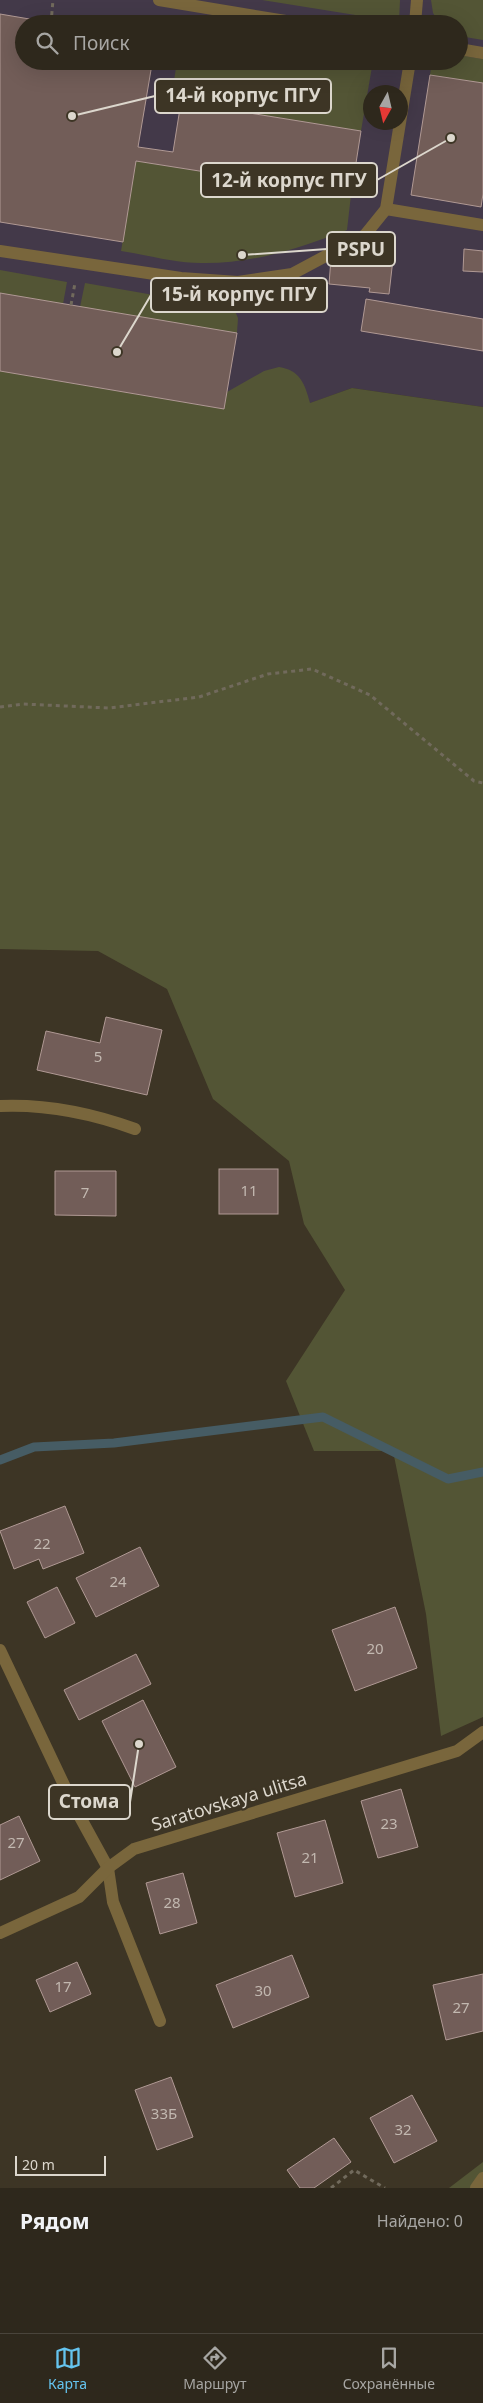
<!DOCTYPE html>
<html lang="ru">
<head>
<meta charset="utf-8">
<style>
  body { margin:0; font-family:"Noto Sans",sans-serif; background:#3a3429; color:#f1f3f6 }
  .compass { position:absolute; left:363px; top:85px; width:45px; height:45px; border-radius:50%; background:#2e281c; box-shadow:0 5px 20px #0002; rotate:188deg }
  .scale { position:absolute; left:15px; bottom:12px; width:91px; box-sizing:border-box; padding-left:5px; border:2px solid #dcd7cd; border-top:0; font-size:14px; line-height:18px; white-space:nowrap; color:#dcd7cd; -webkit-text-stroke:4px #3d3525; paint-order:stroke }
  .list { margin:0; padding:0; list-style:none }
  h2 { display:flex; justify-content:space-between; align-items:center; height:65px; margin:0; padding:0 20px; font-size:21px }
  h2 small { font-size:16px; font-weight:400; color:#a7a6a3 }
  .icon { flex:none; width:28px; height:28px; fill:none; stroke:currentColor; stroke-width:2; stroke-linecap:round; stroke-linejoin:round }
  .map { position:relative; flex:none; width:483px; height:2188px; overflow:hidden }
  .search { position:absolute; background:#2e281c; box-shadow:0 5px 20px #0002; left:15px; right:15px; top:15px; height:55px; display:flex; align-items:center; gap:12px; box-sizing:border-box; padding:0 18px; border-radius:28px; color:#a7a6a3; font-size:19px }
  .sheet { height:145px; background:#2e281c }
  nav { display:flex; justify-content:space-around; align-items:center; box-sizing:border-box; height:70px; border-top:1px solid #49443b; background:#2e281c; font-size:14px; color:#a7a6a3 }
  nav a { display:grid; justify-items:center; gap:2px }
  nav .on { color:#65c4ef }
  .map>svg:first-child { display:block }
  .education { fill:#433949; fill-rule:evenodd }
  .green { fill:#535535 }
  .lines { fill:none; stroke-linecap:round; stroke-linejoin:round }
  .stream { stroke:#465c64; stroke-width:9 }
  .building { fill:#725d58; stroke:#b09994 }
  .path { stroke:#716a5c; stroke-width:3; stroke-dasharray:4 4; stroke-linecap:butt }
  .service { stroke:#79663c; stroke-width:12 }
  .minor { stroke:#79663c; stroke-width:12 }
  .labels { text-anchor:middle; stroke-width:4.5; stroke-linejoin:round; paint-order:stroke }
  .number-label { font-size:15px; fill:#c2b8b0 }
  .street-label { font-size:18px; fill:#dcd7cd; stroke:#3d3525 }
  .leader { fill:none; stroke:#dcd7cd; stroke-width:2 }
  .callout-dot { fill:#dcd7cd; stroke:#3d3525; stroke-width:2 }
  .callout { fill:#3d3525; stroke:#dcd7cd; stroke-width:2 }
  .callout-label { font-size:19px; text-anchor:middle; font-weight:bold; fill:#dcd7cd }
</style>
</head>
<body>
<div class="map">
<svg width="483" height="2188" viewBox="0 0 483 2188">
  <rect width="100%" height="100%" fill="#3d3525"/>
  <path class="education" d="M0 0H483V407L352 388 217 437 0 412ZM24 24H459V61H24ZM370 92H400V122H370Z"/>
  <g class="green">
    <polygon points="262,0 400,0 399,22"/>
    <polygon points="431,0 483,0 483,40 459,36 459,24 440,24 433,13"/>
    <polygon points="459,55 483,59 483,83 430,75 432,61 459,61"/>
    <polygon points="177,61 373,61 361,131 171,101"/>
    <path d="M136 161 351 195 347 230C300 248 253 264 201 263 175 263 147 255 121 251Z"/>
    <polygon points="0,270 67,282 63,304 0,293"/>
    <polygon points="85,283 234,309 238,318 237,333 80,307"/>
    <path d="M279 367C300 370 305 384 310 403L352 388 483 407V1717L441 1736 426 1614 393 1451H314L286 1381 345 1290 304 1224 289 1161 213 1099 167 989 98 951 0 949V371L224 409 227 392 264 371Z"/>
    <polygon points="483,2162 483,2188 449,2188"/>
  </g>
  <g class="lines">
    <polyline class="stream" points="0,1460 34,1447 114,1443 323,1417 448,1479 483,1472"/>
  </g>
  <g class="building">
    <polygon points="0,14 59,24 24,24 24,61 132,61 152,64 138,147 173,152 181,102 361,131 351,195 136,161 123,242 0,222"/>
    <polygon points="430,75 483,83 483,194 481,207 411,195"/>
    <polygon points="464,249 483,251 483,272 463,271"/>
    <polygon points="373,257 393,259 389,294 369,292 370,288 329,284 331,259 372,263"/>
    <polygon points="0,293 237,333 224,409 0,371"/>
    <polygon points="366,299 483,319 483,351 361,331"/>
    <polygon points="106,1017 162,1030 147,1095 37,1070 46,1031 100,1043"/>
    <rect x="219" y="1169" width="59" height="45"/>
    <polygon points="55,1171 116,1171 116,1216 55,1215"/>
    <polygon points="65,1506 84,1553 43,1569 39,1559 14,1569 0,1531"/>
    <polygon points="140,1547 159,1586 96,1617 76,1578"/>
    <polygon points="57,1587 75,1623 45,1638 27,1602"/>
    <polygon points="395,1607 417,1668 355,1691 332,1630"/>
    <polygon points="136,1654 151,1684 79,1720 64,1690"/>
    <polygon points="143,1700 176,1767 135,1787 102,1721"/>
    <polygon points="401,1789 418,1847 378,1858 361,1801"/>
    <polygon points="19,1816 40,1861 0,1880 0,1825"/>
    <polygon points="325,1820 343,1883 295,1897 277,1833"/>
    <polygon points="183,1873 197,1923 160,1934 146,1883"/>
    <polygon points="292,1955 309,1997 233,2028 216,1985"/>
    <polygon points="77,1962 91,1994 50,2012 36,1980"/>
    <polygon points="483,1974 483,2031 446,2040 433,1985"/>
    <polygon points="171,2077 193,2137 157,2150 135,2090"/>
    <polygon points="412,2095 437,2141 394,2163 370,2118"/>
    <polygon points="334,2138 351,2162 314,2188 300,2188 287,2170"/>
  </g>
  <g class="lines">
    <g class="path">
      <polyline points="51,23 53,0"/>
      <polyline points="71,305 75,283"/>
      <polyline points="0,707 23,704 109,708 199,697 268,674 312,669 370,695 474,781 483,783"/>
      <polyline points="331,2188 354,2170 385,2188"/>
    </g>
    <g class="service">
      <polyline points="159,0 304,24"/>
      <polyline points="415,24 417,0"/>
      <polyline points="459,49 483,53"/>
      <polyline points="386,209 483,225"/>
      <polyline points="0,251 181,278 238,282 292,274 365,235 386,209 410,61"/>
      <polyline points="476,2188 483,2178"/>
    </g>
    <g class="minor">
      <path d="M0 1106C47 1104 91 1113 135 1129"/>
      <polyline points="0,1650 74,1806 108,1868 113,1902 160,2021"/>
      <polyline points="0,1933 79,1897 108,1868 134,1849 457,1751 483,1732"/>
    </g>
  </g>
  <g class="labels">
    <g class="number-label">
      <text x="98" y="1062">5</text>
      <text x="249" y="1196">11</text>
      <text x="85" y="1198">7</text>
      <text x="42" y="1549">22</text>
      <text x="118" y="1587">24</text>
      <text x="375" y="1654">20</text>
      <text x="389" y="1829">23</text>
      <text x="16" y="1848">27</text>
      <text x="310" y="1863">21</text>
      <text x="172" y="1908">28</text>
      <text x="63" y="1992">17</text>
      <text x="263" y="1996">30</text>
      <text x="461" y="2013">27</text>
      <text x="164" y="2119">33Б</text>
      <text x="403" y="2135">32</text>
    </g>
    <g class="street-label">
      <text transform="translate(229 1802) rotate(-17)" y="6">Saratovskaya ulitsa</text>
    </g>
  </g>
  <path class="leader" d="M72 116L155 96M451 138L377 180M242 255L327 249M117 352L151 295M139 1744L130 1802"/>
  <g class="callout-dot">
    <circle cx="72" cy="116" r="5"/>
    <circle cx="451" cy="138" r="5"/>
    <circle cx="242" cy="255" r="5"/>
    <circle cx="117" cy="352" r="5"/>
    <circle cx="139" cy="1744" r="5"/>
  </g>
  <g class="callout">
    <rect x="155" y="79" width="176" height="34" rx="5"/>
    <rect x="201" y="163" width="176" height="34" rx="5"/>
    <rect x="327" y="232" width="68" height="34" rx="5"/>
    <rect x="151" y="278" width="176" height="34" rx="5"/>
    <rect x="49" y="1785" width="81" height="34" rx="5"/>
  </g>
  <g class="callout-label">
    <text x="243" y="102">14-й корпус ПГУ</text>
    <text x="289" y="187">12-й корпус ПГУ</text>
    <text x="361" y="256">PSPU</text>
    <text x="239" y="301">15-й корпус ПГУ</text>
    <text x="89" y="1808">Стома</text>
  </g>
</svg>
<svg class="compass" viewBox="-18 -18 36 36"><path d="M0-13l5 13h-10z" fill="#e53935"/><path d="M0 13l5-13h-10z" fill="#a7a6a3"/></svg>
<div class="scale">20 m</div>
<div class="search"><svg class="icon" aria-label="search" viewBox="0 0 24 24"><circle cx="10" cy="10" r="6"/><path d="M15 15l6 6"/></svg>Поиск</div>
</div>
<section class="sheet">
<h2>Рядом<small>Найдено: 0</small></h2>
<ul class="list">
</ul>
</section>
<nav>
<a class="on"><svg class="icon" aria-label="map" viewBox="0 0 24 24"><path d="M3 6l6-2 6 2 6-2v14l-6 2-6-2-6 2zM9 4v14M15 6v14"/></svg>Карта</a>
<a><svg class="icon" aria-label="directions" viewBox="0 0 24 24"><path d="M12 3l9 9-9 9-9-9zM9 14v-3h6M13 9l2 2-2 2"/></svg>Маршрут</a>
<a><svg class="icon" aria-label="saved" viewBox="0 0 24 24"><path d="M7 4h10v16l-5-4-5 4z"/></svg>Сохранённые</a>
</nav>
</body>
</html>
